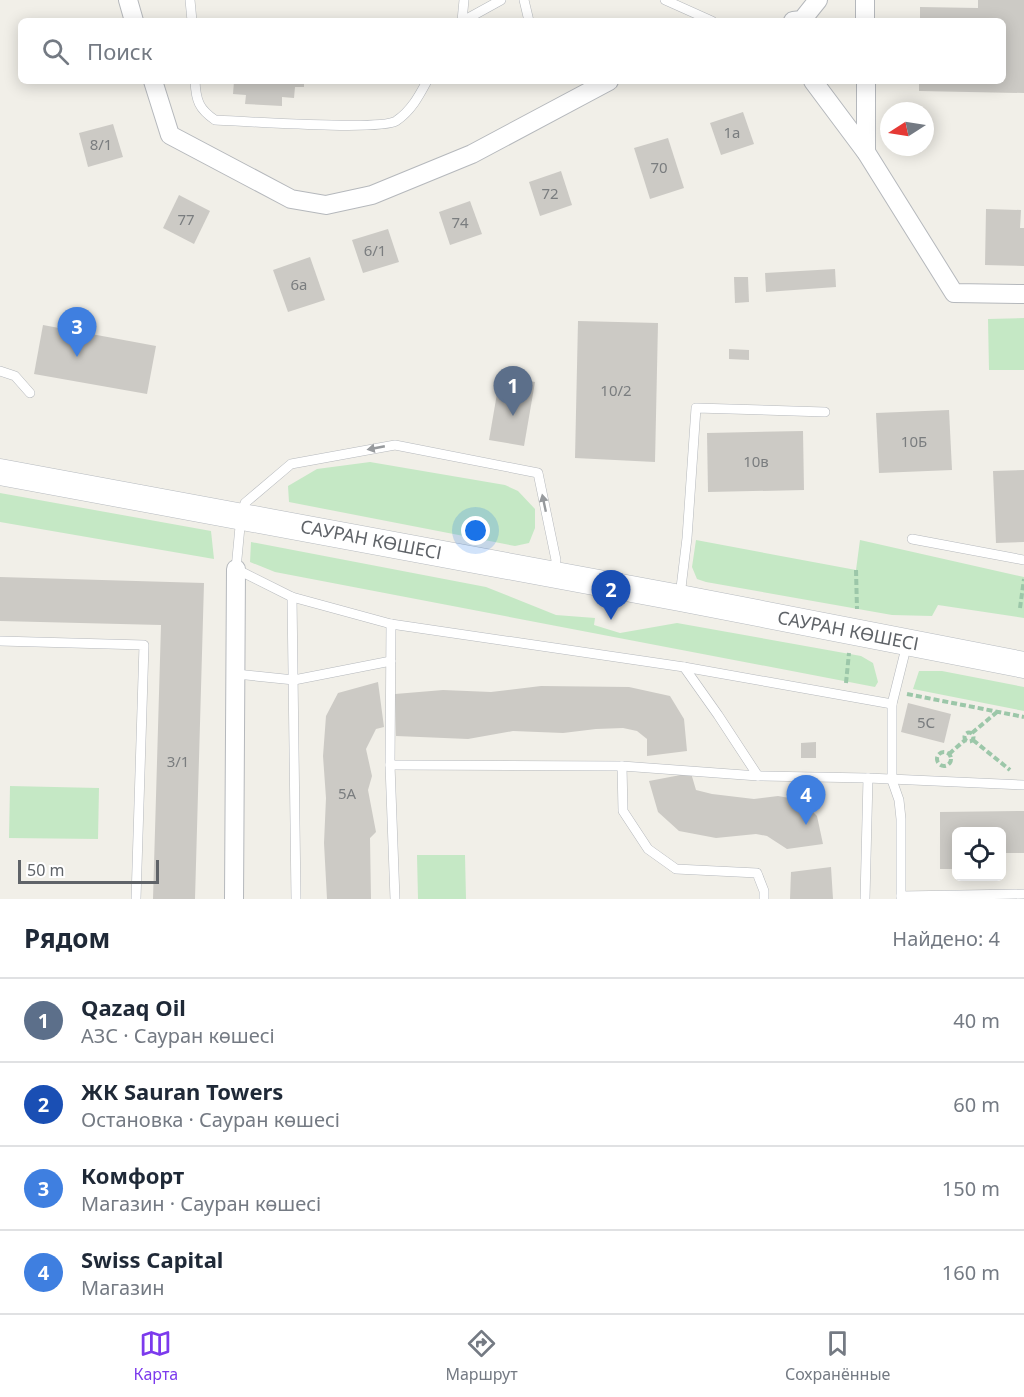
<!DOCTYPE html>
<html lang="ru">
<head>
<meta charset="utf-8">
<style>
  body { margin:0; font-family:"Noto Sans",sans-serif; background:#f2f2f3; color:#1f2937 }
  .controls { position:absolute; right:18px; bottom:18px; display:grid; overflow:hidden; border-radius:9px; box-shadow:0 3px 15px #0003 }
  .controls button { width:54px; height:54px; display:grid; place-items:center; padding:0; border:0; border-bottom:2px solid #e0e1e3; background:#fff; color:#1f2937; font:30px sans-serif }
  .compass { position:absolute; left:880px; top:102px; width:54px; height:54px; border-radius:50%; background:#fff; box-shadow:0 3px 15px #0003; rotate:258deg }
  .scale { position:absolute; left:18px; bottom:15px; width:141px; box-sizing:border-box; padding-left:6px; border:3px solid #5f6368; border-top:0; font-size:16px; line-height:21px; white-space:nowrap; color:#5f6368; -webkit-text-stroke:4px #fff; paint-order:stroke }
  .you { position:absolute; left:476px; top:531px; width:21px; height:21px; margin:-15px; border:4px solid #fff; border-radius:50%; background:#1a73e8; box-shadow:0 0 0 9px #1a73e833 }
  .badge { display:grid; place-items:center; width:39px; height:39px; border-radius:50%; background:#7c3aed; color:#fff; font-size:20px; font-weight:700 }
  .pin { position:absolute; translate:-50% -50px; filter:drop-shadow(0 2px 3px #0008) }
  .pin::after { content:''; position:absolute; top:32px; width:21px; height:18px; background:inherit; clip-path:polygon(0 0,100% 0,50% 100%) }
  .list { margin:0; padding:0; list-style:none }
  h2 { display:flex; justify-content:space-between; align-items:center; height:78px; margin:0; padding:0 24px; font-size:26px }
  h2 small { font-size:20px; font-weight:400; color:#747a83 }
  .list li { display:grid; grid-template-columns:39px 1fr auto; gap:18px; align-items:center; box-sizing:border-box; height:84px; padding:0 24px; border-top:2px solid #e0e1e3 }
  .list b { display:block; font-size:22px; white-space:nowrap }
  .list p { margin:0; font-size:20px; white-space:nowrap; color:#747a83 }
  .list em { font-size:20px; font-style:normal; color:#747a83 }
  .icon { flex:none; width:33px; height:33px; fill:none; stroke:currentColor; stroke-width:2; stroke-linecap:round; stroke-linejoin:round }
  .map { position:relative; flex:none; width:1024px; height:899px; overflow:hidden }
  .search { position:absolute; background:#fff; box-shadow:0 3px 15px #0003; left:18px; right:18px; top:18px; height:66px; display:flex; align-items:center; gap:15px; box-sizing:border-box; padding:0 21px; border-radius:9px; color:#747a83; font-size:22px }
  .sheet { height:414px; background:#fff }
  nav { display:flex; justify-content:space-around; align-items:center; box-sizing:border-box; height:84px; border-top:2px solid #e0e1e3; background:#fff; font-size:16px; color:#747a83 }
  nav a { display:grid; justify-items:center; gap:3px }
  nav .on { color:#7c3aed }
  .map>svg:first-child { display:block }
  .green { fill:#c5e8c5 }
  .building { fill:#cccac5 }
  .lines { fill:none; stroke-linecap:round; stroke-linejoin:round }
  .lane-casing { stroke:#b5b8bc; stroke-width:10 }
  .street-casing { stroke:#b5b8bc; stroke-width:20 }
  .secondary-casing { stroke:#b6babf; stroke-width:27 }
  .path { stroke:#9cc7a9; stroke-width:4; stroke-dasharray:6 3; stroke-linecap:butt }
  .lane { stroke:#fff; stroke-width:9 }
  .street { stroke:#fff; stroke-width:18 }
  .secondary { stroke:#fff; stroke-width:26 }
  .oneway { fill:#979a9d }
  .labels { text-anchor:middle; stroke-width:6; stroke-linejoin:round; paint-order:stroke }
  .number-label { font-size:15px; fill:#7a7d7f }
  .street-label { font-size:18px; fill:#5f6368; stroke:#fff }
</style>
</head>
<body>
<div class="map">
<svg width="1024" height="899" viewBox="0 0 1024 899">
  <rect width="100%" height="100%" fill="#f1efe8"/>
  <g class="green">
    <polygon points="1024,318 1024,370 989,370 988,319"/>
    <polygon points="370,462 505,485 518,491 535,509 535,528 529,543 515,546 289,502 288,486 317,469"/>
    <polygon points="0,493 211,531 214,559 0,522"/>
    <polygon points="696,540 856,570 860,540 1024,577 1024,618 938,605 932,616 892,615 706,582 697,579 692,567"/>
    <polygon points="251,542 486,587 556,615 595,618 594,625 620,633 677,623 861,656 873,663 878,682 875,687 275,572 250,562"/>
    <polygon points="919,671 942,671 1024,687 1024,711 913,689"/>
    <polygon points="10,786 99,788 98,839 9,838"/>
    <polygon points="417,855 465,855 466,899 418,899"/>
  </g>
  <g class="building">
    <polygon points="978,0 1024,0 1024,93 919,91 919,81 1003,81 1003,21 920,21 920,7 978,8"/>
    <polygon points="234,81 304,81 304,87 295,87 294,98 282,97 282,106 245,104 246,95 233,94"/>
    <polygon points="743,112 754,144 721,155 710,123"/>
    <polygon points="113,124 123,157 88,167 79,133"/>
    <polygon points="668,138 684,188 650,199 634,148"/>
    <polygon points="561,171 572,205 540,216 529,182"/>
    <polygon points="179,195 210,211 194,244 163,228"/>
    <polygon points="470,201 482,234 450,245 439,212"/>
    <polygon points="986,209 1021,210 1020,228 1024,228 1024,266 985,265"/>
    <polygon points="388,229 399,262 363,273 352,240"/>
    <polygon points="310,257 325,300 288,312 273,270"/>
    <polygon points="835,269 836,287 766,292 765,273"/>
    <polygon points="734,277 748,277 749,302 735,303"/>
    <polygon points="578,321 658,323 655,462 575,458"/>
    <polygon points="43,325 156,346 147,394 34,374"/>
    <polygon points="729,349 749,350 749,360 729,359"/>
    <polygon points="500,376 535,382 524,446 489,440"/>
    <polygon points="949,410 952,470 879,473 876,413"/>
    <polygon points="803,431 804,490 708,492 707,433"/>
    <polygon points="1024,470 1024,542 996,543 993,471"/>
    <polygon points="0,577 204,583 195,899 153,899 161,625 0,621"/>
    <polygon points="378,682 384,727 376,729 366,749 372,776 368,790 376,832 370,838 371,899 327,899 324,843 326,798 323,756 326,716 338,693"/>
    <polygon points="541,686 629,687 670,696 684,719 687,751 647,756 647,739 637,731 623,728 596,729 563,733 513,731 468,739 396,736 395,694 443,690 491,692"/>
    <polygon points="908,703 951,714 944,743 901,732"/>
    <polygon points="816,742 816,758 801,758 801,743"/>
    <polygon points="691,773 696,790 712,794 754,799 778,796 801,800 817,816 823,844 787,849 767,836 756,834 716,838 679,831 658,812 649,781"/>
    <polygon points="1024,811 1024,853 1002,853 1002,832 956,832 956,869 940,869 940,812"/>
    <polygon points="831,867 833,899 790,899 791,872"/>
  </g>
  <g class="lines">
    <g class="lane-casing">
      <g id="lane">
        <polyline points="190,0 192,21"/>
        <polyline points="524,0 529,21"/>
        <polyline points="665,0 712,21"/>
        <polyline points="462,21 464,0"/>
        <polyline points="463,21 501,0"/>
        <path d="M195 81C196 101 199 109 215 120 243 121 380 131 396 121 411 111 419 96 427 81"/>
        <polyline points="0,371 15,376 30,393"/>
        <polyline points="912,539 1024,560"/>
        <polyline points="554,572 556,560 538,473 395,445 291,464 245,503 241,516 236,569 292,597 391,624 684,667 892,704"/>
        <polyline points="680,596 687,538 696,408 825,412"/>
        <polyline points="292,597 296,899"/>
        <polyline points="391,624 390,765 395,899"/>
        <polyline points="0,641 144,645 136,899"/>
        <polyline points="684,667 718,715 758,776"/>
        <polyline points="236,674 294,680 391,661"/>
        <polyline points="390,765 622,766 758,776 868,778 1024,785"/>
        <polyline points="622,766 623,811 648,849 676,869 757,873 764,891 764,899"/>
        <polyline points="901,896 1024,894"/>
        <polyline points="865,899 868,778"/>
        <polyline points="901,899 901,819 899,800 892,780 892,704 907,644"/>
      </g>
    </g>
    <g class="street-casing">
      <g id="street">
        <polyline points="128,0 134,21"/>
        <polyline points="865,0 865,21"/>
        <polyline points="793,21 802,20 818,0"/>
        <polyline points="153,81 170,135 291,199 326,205 372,195 472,154 609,81"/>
        <polyline points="813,81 866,152 954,293 1024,294"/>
        <polyline points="866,81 866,152"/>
        <polyline points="234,899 236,569"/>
      </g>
    </g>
    <g class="secondary-casing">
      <polyline id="secondary" points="0,472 680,598 1024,665"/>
    </g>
    <g class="path">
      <polyline points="856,570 857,609"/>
      <polyline points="1020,608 1024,579"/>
      <polyline points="846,683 849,653"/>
      <polyline points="907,694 1024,717"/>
      <circle cx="969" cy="737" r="4.5"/>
      <polyline points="972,733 997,712"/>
      <polyline points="973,740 1010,770"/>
      <circle cx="944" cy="759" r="7"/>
      <polyline points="949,754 965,740"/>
    </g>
    <use href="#lane" class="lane"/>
    <use href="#street" class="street"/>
    <use href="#secondary" class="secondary"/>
  </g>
  <defs><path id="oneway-solid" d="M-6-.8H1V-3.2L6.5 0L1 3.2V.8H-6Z" transform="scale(1.5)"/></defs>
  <g class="oneway">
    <use href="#oneway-solid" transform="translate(376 448) rotate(169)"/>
    <use href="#oneway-solid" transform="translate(544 503) rotate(-102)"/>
  </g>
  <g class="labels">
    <g class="number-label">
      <text x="732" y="138">1а</text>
      <text x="101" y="150">8/1</text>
      <text x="659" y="173">70</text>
      <text x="550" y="199">72</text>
      <text x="186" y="225">77</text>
      <text x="460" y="228">74</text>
      <text x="375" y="256">6/1</text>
      <text x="299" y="290">6а</text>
      <text x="616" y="396">10/2</text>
      <text x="914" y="447">10Б</text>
      <text x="756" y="467">10в</text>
      <text x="926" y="728">5С</text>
      <text x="178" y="767">3/1</text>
      <text x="347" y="799">5А</text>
    </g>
    <g class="street-label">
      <text transform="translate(371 540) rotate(11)" y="6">САУРАН КӨШЕСІ</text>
      <text transform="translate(848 631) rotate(11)" y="6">САУРАН КӨШЕСІ</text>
    </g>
  </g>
</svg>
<div class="controls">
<button><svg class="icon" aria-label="locate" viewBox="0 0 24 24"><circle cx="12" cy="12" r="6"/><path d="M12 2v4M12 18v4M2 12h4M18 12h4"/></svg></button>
</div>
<svg class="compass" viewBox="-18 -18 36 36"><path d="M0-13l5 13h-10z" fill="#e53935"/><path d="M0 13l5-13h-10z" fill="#747a83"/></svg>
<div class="scale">50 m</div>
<div class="you"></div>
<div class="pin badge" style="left:513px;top:416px;background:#5c6f8a">1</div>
<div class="pin badge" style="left:611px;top:620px;background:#1a4fb4">2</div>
<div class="pin badge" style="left:77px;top:357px;background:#3f7fe0">3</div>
<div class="pin badge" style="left:806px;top:825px;background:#3f7fe0">4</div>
<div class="search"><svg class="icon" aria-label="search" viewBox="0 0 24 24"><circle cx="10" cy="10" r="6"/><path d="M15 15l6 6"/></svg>Поиск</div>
</div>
<section class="sheet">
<h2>Рядом<small>Найдено: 4</small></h2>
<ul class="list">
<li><span class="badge" style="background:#5c6f8a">1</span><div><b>Qazaq Oil</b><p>АЗС · Сауран көшесі</p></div><em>40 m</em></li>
<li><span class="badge" style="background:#1a4fb4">2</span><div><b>ЖК Sauran Towers</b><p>Остановка · Сауран көшесі</p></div><em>60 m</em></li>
<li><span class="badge" style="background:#3f7fe0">3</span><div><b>Комфорт</b><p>Магазин · Сауран көшесі</p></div><em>150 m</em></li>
<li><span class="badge" style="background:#3f7fe0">4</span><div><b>Swiss Capital</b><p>Магазин</p></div><em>160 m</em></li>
</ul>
</section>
<nav>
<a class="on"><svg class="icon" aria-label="map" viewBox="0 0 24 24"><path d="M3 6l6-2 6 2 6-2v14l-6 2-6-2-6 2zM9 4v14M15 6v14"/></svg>Карта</a>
<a><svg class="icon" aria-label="directions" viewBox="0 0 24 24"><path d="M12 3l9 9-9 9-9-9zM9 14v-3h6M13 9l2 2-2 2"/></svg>Маршрут</a>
<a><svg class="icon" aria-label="saved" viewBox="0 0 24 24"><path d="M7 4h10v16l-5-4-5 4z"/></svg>Сохранённые</a>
</nav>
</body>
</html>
